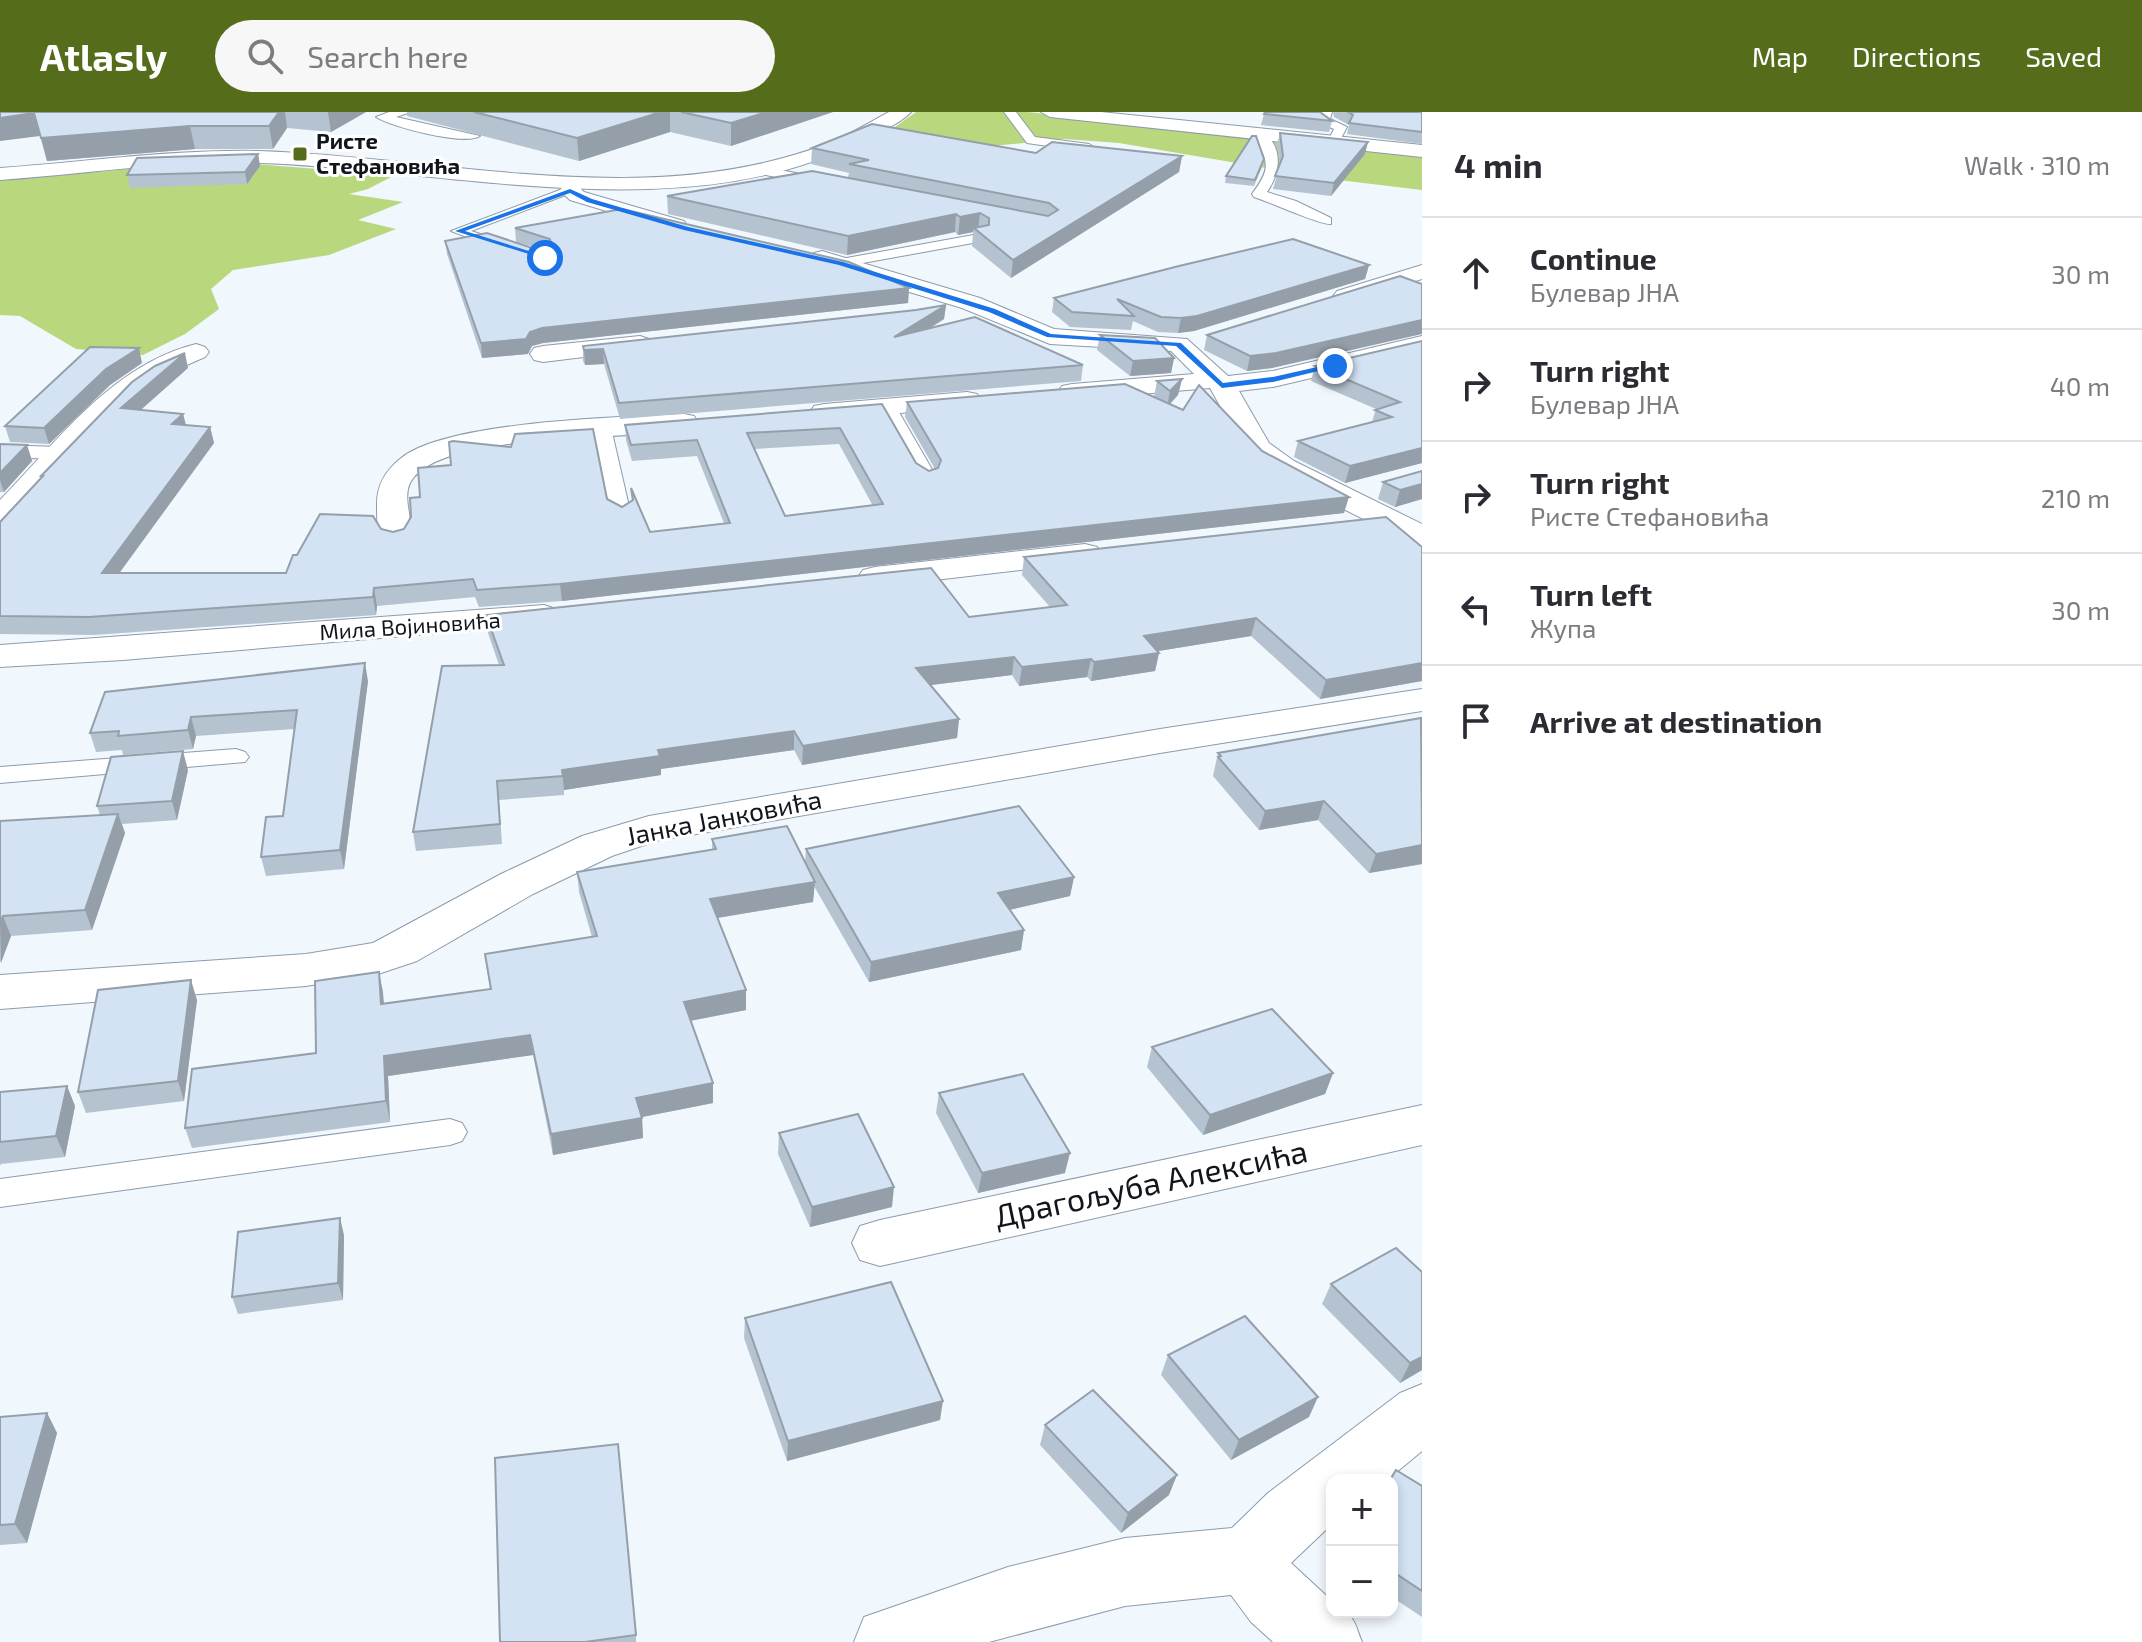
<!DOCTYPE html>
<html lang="en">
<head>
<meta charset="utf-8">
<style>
  body { margin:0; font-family:"Exo 2",sans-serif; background:#f7f7f7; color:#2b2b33 }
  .controls { position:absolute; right:24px; bottom:24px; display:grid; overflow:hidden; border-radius:16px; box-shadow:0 4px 12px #0003 }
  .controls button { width:72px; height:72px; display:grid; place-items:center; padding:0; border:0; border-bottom:2px solid #e1e1e2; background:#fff; color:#2b2b33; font:40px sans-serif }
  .stop { position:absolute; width:24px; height:24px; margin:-18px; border:6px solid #1a73e8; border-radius:50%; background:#fff }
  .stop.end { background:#1a73e8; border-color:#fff; box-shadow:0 2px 8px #0008 }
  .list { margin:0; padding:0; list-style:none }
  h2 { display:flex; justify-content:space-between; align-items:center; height:104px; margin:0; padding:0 32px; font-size:34px }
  h2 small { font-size:26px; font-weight:400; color:#7c7c81 }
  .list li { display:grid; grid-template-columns:52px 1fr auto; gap:24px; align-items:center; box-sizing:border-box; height:112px; padding:0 32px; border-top:2px solid #e1e1e2 }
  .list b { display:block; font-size:30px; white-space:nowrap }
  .list p { margin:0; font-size:26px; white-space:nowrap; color:#7c7c81 }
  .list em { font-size:26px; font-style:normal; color:#7c7c81 }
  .icon { flex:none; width:44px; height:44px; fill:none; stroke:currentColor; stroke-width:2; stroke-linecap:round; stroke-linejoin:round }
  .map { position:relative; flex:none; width:1422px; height:1530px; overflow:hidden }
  header { display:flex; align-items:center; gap:48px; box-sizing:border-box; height:112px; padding:0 40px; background:#556c1b; color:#fff }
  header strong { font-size:38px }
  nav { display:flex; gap:44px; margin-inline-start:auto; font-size:28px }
  .search { width:560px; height:72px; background:#f7f7f7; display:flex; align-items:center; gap:20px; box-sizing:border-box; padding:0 28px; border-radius:44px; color:#7c7c81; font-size:30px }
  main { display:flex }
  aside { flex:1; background:#fff }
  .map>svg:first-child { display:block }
  .green { fill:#b9d77c }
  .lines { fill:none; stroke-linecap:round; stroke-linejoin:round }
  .lane-casing { stroke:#8d9bab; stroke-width:2 }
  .street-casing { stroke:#8d9bab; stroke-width:2 }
  .secondary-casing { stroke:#8d9bab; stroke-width:2 }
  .lane { fill:#fff; fill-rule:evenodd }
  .street { fill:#fff; fill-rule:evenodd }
  .secondary { fill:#fff; fill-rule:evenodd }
  .wall { fill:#b5c3d1; fill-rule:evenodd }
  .shaded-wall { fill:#949faa }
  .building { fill:#d3e3f3; stroke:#949faa; stroke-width:2; fill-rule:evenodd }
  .route { fill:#1a73e8 }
  .poi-dot { fill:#556c1b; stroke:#fff; stroke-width:3 }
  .labels { text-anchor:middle; stroke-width:6; stroke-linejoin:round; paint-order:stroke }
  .far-poi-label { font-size:22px; font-weight:bold; fill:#11161c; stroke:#fff; text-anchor:start }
  .far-street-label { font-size:22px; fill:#11161c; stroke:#fff }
  .street-label { font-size:26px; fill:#11161c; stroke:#fff }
  .near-street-label { font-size:32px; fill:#11161c; stroke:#fff }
</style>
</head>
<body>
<header>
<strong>Atlasly</strong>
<div class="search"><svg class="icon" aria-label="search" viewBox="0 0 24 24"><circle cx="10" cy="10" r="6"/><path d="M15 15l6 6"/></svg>Search here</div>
<nav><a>Map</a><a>Directions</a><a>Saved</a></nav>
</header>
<main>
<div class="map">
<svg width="1422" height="1530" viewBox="0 0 1422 1530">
  <rect width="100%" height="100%" fill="#f0f7fd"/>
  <g class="green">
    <polygon points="916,0 1027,0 1422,41 1422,78 1330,67 1119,31 1065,27 972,36 877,28"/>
    <polygon points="216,49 395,63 368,77 349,82 403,90 358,108 396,117 329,143 233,158 211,177 219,197 185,222 143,243 76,237 20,204 0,203 0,69"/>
  </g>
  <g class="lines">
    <g class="lane-casing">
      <g id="lane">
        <path d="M389 0H411L396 5 480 24C465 34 391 15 376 5Z"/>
        <polygon points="1004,0 1016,0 1035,25 1089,32 1095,36 1089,40 1027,31"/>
        <polygon points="1320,0 1332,0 1330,7 1347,15 1338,32 1328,29 1334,17 1320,11"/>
        <path d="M1260 18C1284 33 1281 60 1267 80L1296 89 1331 106V112C1320 113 1270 90 1254 85L1252 82C1272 55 1268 51 1254 22Z"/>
        <polygon points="760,54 821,66 827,70 821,74 756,61 754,58"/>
        <polygon points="565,76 576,79 471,119 511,132 511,138 501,138 451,119"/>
        <polygon points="979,122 986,126 984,129 841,155 834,151 841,147"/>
        <polygon points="887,290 896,295 937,366 934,370 927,372 917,366 878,295"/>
        <polygon points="602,311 611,316 631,403 621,409 611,403 593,316"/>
        <polygon points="0,333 59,335 68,341 59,347 0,345"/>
        <polygon points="236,637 245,640 249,645 245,650 0,671 0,655"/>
        <polygon points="450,1007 462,1011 467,1020 462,1029 450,1033 0,1095 0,1067"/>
      </g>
    </g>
    <g class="street-casing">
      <g id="street">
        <polygon points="1041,0 1101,0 1422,33 1422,45 1050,5"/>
        <polygon points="573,65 580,67 583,71 581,77 584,80 684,109 687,114 676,120 570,88 560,79 566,67"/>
        <polygon points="822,139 980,186 1054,217 1187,227 1228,264 1273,259 1422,224 1422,240 1273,275 1239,279 1269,331 1294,349 1422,412 1422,434 1411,431 1272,361 1247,342 1210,276 1072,288 1062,286 1058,280 1062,274 1072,272 1194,262 1171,239 1050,232 962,196 814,151 811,146 814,141"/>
        <polygon points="1422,153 1422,167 1345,191 1337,189 1333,184 1337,179"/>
        <polygon points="640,224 649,227 653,232 649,237 543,250 534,248 530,242 534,236 543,234"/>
        <path d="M196 232 205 235 209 240 205 245 157 266 134 283 11 413 0 415V388C58 329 112 253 196 232Z"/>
        <polygon points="967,280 977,282 981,288 977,294 824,308 814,306 810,300 814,294 824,292"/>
        <path d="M684 302 694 304 698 310 694 316C637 330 439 317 410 371 401 390 418 414 406 431L395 434 384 431C377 421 377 407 377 395 376 375 384 360 400 347 444 309 622 305 684 302Z"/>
        <polygon points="1085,432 1097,435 1101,442 1097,449 875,475 863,472 858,465 863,458 875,455"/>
        <polygon points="544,493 556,497 562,504 556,511 123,548 0,555 0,533"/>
        <polygon points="1422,577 1422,599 1160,641 656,729 612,744 533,782 417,849 378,862 306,874 0,897 0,863 306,842 373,831 501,762 582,724 649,704 1160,617"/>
        <polygon points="1422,993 1422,1033 880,1154 860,1148 852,1131 860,1114 880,1108"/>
        <path d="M1422 1272V1339L1387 1368H1332V1412L1291 1451 1332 1489V1500C1356 1500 1354 1511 1362 1530H1273L1251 1510 1231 1483 1125 1494 989 1530H854L864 1505 1008 1455 1125 1426 1232 1416 1268 1381 1400 1281Z"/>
      </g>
    </g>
    <g class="secondary-casing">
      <path id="secondary" d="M889 0H911C900 12 879 20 864 27 691 120 448 57 260 51 173 48 86 62 0 68V56C86 50 173 37 260 39 445 45 644 100 824 33 846 25 868 11 889 0Z"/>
    </g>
    <use href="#lane" class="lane"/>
    <use href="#street" class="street"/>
    <use href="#secondary" class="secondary"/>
  </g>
  <g class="wall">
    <polygon points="0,0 366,0 331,20 287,16 273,37 195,37 47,49 40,24"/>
    <polygon points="407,0 833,0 731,34 670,20 579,49 407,4"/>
    <polygon points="1333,0 1422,0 1422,32 1347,22 1349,13 1334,5"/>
    <polygon points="1264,2 1332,9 1329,20 1261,13"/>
    <polygon points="1280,21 1365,42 1331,84 1273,77 1280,52 1277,32"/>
    <polygon points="812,36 1036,41 1182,44 1179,60 1011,166 972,134 973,120 958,123 955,120 847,143 668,102 667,84 848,65 849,61 811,52"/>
    <polygon points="258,42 260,54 247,72 130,76 127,63"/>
    <polygon points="1263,53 1254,74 1225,71 1226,64"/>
    <polygon points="515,116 909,176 908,191 543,231 532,234 528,242 482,246 447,142 445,129 545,138 516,130"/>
    <polygon points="1369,153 1365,167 1194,219 1178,221 1158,220 1133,209 1131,218 1070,215 1052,200 1054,186"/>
    <polygon points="1400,164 1272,256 1247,259 1204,238 1207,223"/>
    <polygon points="946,193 944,207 930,216 1083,253 1081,269 620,307 604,252 585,253 583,249 583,234 916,198"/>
    <polygon points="1100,223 1174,246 1171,261 1130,264 1097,238"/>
    <polygon points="1422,229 1422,351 1345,371 1294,345 1298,329 1372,310 1376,297 1311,269 1315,254"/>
    <polygon points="142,251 110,273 49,332 10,330 5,314"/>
    <path d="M188 256 140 298 183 302 186 313 210 315 214 331 119 461H286L297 443 381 417 393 420 607 387 622 395 632 389 631 376 650 420 724 411 697 344 632 349 626 328 625 313 882 292 916 351 929 359 935 357 905 305 907 290 1154 285 1157 269 1182 267 1178 283 1170 292 1262 339 1344 401 562 489 479 495 475 485 377 494 376 503 94 523 0 522V410L41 367V364ZM839 332 873 394 785 404 754 337Z"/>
    <polygon points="0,332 27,333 32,349 4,380 0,380"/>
    <polygon points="1422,359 1422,387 1395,395 1378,387 1383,370"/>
    <polygon points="1422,435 1422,569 1320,587 1251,524 1158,539 1159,541 1155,559 1091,569 1087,565 1019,574 1012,563 931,573 959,607 957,626 802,653 794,638 661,657 661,663 564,678 564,683 499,688 502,732 416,739 413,720 499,553 488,521 486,503 969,505 1050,495 1022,463 1024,445"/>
    <polygon points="368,569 344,757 266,764 261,745 283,704 294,617 196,624 193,637 123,643 122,638 96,640 90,621"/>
    <polygon points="1421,606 1422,752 1369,761 1318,708 1259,718 1213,664 1218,641"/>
    <polygon points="188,658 177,708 122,712 125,721 92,818 11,824 0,851 0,709 100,703 97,694"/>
    <polygon points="712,727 805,750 806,737 1074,765 1070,784 1010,798 1024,818 1021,838 869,870 814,774 813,790 718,806 746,898 690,909 713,971 713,991 642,1005 643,1026 553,1043 533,943 388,964 390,1010 192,1036 185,1016 316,941 379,860 384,891 490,877 485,842 592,825 579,780 577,760 712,738"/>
    <polygon points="197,888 184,989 86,1001 78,980"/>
    <polygon points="1152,935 1333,961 1325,982 1203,1023 1147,955"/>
    <polygon points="67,974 75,994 65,1045 1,1052 0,1054 0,980"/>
    <polygon points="939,981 1065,1061 978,1081 936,1001"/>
    <polygon points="779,1021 892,1095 810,1115 778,1042"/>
    <polygon points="344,1123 343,1188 238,1202 232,1185"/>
    <polygon points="1422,1160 1422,1258 1400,1271 1322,1192 1331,1172"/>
    <polygon points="745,1206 940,1308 787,1349 744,1226"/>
    <polygon points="1168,1243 1309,1305 1231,1348 1161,1263"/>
    <polygon points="47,1301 57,1321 27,1431 0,1433 0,1305"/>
    <polygon points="1045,1313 1169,1383 1121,1421 1040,1333"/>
    <polygon points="1392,1368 1422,1374 1422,1505 1392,1485"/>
    <polygon points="636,1523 636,1530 500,1530"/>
  </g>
  <g class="shaded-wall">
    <polygon points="279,0 285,0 287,16 273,37 269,14"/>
    <polygon points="328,0 366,0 331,20"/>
    <polygon points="661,0 670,0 670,20 579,49 577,26"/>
    <polygon points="767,0 833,0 731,34 731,11"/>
    <polygon points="34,1 40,24 0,29 0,6"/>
    <polygon points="190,14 195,37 47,49 41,26"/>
    <polygon points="1368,30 1365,42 1331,84 1334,71"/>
    <polygon points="258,42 260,54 247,72 245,60"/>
    <polygon points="1182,44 1179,60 1011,166 1013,148"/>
    <polygon points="980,101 978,119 974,116 973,120 958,123 960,105"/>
    <polygon points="956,102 955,120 847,143 848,124"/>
    <polygon points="1369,153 1365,167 1194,219 1178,221 1181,206"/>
    <polygon points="909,176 908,191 543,231 532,234 528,242 482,246 481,231 542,216"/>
    <polygon points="946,193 944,207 893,240 894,225"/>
    <polygon points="1422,208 1422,222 1272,256 1247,259 1250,244"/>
    <polygon points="139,236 142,251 110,273 49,332 44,316 106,257"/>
    <polygon points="603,237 604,252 585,253 584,238"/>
    <polygon points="185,241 188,256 125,312 121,296"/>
    <polygon points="1174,246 1171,261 1130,264 1133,249"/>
    <polygon points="1182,267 1178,283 1167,295 1170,279"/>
    <polygon points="183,302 187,318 172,312"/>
    <polygon points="210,315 214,331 107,478 102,461"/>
    <polygon points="27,333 32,349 4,380 0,368 0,361"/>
    <polygon points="1422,336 1422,351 1345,371 1350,354"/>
    <polygon points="1422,372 1422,387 1395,395 1400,378"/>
    <polygon points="1349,385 1344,401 562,489 560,472"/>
    <polygon points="374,476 377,494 376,503 373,485"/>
    <polygon points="1256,506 1251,524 1140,542 1144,524"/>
    <polygon points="1159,541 1155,559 1091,569 1094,550"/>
    <polygon points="1014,545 1012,563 915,575 916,556"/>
    <polygon points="1091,547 1087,565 1019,574 1022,555"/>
    <polygon points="365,551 368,569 344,757 340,738"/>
    <polygon points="1422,551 1422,569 1320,587 1326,568"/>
    <polygon points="191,605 196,624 193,637 188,618"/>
    <polygon points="959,607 957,626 802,653 803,634"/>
    <polygon points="794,619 794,638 661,657 661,663 564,678 562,658 658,638"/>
    <polygon points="183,639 188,658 177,708 172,689"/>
    <polygon points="1324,689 1318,708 1259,718 1265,699"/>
    <polygon points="118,702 125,721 92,818 85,798"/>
    <polygon points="1422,733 1422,752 1369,761 1376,742"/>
    <polygon points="1074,765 1070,784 995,801 998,781"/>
    <polygon points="815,770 813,790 710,807 710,787"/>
    <polygon points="3,804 11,824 1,851 0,811"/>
    <polygon points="1024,818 1021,838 869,870 871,850"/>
    <polygon points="379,860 383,880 385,912 381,892"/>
    <polygon points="191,868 197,888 184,989 178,969"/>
    <polygon points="746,878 746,898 684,910 684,890"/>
    <polygon points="530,923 533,943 388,964 390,1010 386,989 384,944"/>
    <polygon points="1333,961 1325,982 1203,1023 1210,1003"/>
    <polygon points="713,971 713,991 637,1006 636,986"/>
    <polygon points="67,974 75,994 65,1045 56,1024"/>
    <polygon points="642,1006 643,1026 553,1043 551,1022"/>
    <polygon points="1070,1041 1065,1061 978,1081 982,1061"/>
    <polygon points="894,1075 892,1095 810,1115 812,1095"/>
    <polygon points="340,1106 344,1123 343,1188 338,1171"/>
    <polygon points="1422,1245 1422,1258 1400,1271 1410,1251"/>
    <polygon points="1318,1285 1309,1305 1231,1348 1239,1328"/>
    <polygon points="943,1289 940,1308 787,1349 788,1329"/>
    <polygon points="47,1301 57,1321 27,1431 15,1412"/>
    <polygon points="1177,1363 1169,1383 1121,1421 1128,1401"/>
  </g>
  <g class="building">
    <polygon points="0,0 279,0 269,14 190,14 41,26 34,1 0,6"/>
    <polygon points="474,0 661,0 577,26"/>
    <polygon points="681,0 767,0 731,11"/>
    <polygon points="1265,0 1320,0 1332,9 1264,2"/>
    <polygon points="1348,0 1422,0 1422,20 1349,11 1353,3"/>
    <polygon points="872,12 1036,41 1052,30 1182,44 1013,148 974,116 989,113 989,106 980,101 960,105 956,102 848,124 667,84 812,59 1048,104 1058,98 1049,91 849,52 869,48 812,36"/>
    <polygon points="1280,21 1368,30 1334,71 1275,64 1283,44"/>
    <polygon points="1252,24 1256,24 1264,47 1255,68 1226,64"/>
    <polygon points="258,42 245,60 127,63 137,46"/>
    <polygon points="622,97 849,150 909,176 542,216 530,220 526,227 481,231 445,129 487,121 538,138 549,138 552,135 550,127 515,116"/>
    <polygon points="1293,127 1369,153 1197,204 1181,206 1161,205 1117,187 1134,204 1072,200 1054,186 1179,154"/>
    <polygon points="1400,164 1422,172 1422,208 1276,241 1250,244 1207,223"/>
    <polygon points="946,193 894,225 975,205 1083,253 619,291 603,237 584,238 583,234 916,198"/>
    <polygon points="1100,223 1155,226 1174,246 1133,249"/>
    <polygon points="1422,229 1422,336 1350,354 1298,329 1392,305 1375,298 1400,290 1315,254"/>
    <polygon points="90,235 139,236 106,257 44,316 5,314"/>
    <path d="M185 241 121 296 183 302 172 312 210 315 102 461H286L293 443H297L320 402 373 404 381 417 393 420 404 417 411 405 410 386 420 385 418 356 451 353 449 330 453 329 511 335 515 322 593 317 607 387 622 395 633 388 631 376 650 420 730 411 697 328 631 333 625 313 882 292 916 351 929 359 938 356 941 348 907 290 1125 272 1183 298 1199 273 1262 339 1349 385 560 472 477 478 473 467 374 476 373 485 89 505 0 504V410L43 364H41L132 270 155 254ZM840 316 883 392 785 404 747 321Z"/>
    <polygon points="1182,267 1170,279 1157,269"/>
    <polygon points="0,332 27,333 0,361"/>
    <polygon points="1422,359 1422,372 1400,378 1383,370"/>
    <polygon points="1386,405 1422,435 1422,551 1326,568 1256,506 1144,524 1159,541 1094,550 1091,547 1022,555 1014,545 916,556 959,607 803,634 794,619 658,638 660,644 562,658 563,664 497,669 500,712 413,720 442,554 504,553 486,503 931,456 969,505 1067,493 1024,445"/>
    <polygon points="365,551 340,738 261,745 266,705 283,704 297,598 191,605 188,618 118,624 119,619 90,621 105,580"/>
    <polygon points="1421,606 1422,733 1376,742 1324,689 1265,699 1218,645 1221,644 1218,641"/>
    <polygon points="183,639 172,689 97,694 111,645"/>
    <polygon points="1019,694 1074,765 998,781 1024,818 871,850 806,737"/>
    <polygon points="118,702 85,798 3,804 0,811 0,709"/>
    <polygon points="787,714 815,770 710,787 746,878 684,890 713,971 636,986 642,1006 551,1022 530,923 384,944 386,989 185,1016 192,957 316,941 315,869 379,860 381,892 491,877 485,842 597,824 577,760 716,737 712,727"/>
    <polygon points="191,868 178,969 78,980 98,878"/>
    <polygon points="1272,897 1333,961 1210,1003 1152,935"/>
    <polygon points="1023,962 1070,1041 982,1061 939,981"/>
    <polygon points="67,974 56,1024 0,1030 0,980"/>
    <polygon points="858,1002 894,1075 812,1095 779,1021"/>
    <polygon points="340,1106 338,1171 232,1185 238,1120"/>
    <polygon points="1396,1136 1422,1160 1422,1245 1410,1251 1331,1172"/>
    <polygon points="891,1170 943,1289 788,1329 745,1206"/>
    <polygon points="1245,1204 1318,1285 1239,1328 1168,1243"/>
    <polygon points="1093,1278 1177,1363 1128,1401 1045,1313"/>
    <polygon points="47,1301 15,1412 0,1413 0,1305"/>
    <polygon points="618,1332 636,1523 585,1530 500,1530 495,1346"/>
    <polygon points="1396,1358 1422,1374 1422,1479 1392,1459 1392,1368 1390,1368"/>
  </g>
  <polygon class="route" points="570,77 592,87 688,115 843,150 995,197 1051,222 1181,231 1223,271 1273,265 1335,251 1339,254 1273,270 1222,276 1176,234 1047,225 989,200 839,153 684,118 587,90 570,81 465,119 548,145 548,148 455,119"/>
  <rect class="poi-dot" x="292" y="34" width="16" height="16" rx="4"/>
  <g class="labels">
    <g class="far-poi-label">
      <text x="316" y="37">Ристе<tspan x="316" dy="25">Стефановића</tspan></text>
    </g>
    <g class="far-street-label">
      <text transform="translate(410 514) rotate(-4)" y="8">Мила Војиновића</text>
    </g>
    <g class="street-label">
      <text transform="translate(724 706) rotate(-11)" y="9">Јанка Јанковића</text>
    </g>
    <g class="near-street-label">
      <text transform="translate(1151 1072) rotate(-12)" y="11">Драгољуба Алексића</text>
    </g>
  </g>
</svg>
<div class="controls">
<button>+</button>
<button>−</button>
</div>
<div class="stop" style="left:545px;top:146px"></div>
<div class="stop end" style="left:1335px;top:254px"></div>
</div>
<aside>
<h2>4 min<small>Walk · 310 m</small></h2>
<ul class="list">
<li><svg class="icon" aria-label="ahead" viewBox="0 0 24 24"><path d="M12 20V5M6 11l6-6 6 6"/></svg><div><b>Continue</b><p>Булевар ЈНА</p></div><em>30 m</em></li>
<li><svg class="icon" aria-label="right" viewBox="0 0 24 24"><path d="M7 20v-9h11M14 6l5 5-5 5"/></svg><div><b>Turn right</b><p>Булевар ЈНА</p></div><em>40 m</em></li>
<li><svg class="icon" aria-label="right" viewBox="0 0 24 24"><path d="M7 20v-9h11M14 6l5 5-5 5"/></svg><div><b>Turn right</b><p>Ристе Стефановића</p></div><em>210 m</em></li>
<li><svg class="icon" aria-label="left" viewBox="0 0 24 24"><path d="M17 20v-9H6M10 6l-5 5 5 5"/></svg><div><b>Turn left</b><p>Жупа</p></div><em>30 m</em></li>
<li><svg class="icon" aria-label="arrive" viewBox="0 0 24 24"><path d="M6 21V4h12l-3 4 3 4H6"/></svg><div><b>Arrive at destination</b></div></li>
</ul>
</aside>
</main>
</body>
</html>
